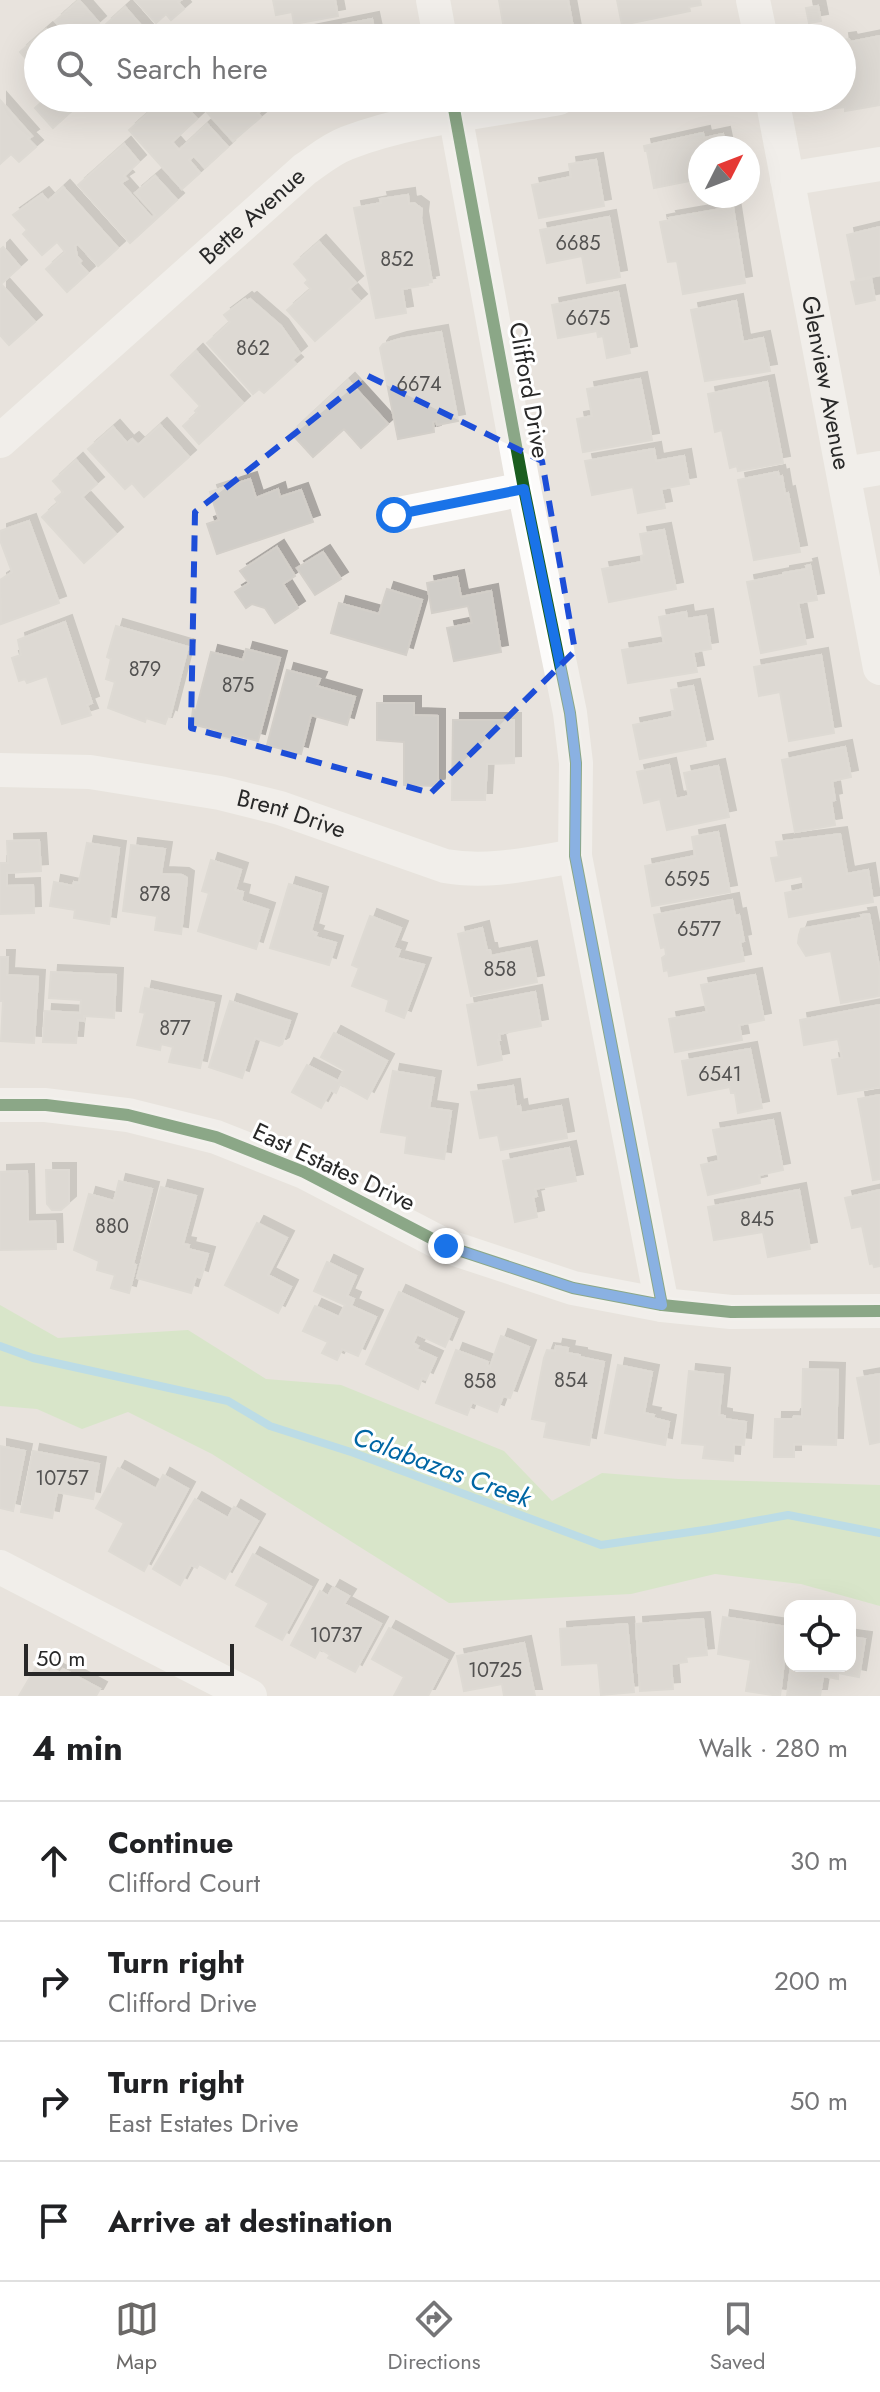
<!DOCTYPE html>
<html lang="en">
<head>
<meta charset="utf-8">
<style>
  body { margin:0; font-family:Jost,sans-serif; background:#f6f6f6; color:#202124 }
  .controls { position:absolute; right:24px; bottom:24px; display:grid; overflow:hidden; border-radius:16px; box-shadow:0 8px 32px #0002 }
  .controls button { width:72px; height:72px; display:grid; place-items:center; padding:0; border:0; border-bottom:2px solid #e0e0e0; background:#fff; color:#202124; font:40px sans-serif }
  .compass { position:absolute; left:688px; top:136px; width:72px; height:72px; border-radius:50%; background:#fff; box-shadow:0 8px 32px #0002; rotate:48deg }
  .scale { position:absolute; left:24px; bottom:20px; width:210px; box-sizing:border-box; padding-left:8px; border:4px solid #282828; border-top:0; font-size:22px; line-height:28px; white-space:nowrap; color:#282828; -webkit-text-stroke:6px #fff; paint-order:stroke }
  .stop { position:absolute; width:24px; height:24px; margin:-18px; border:6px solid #1a73e8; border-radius:50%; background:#fff }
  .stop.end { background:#1a73e8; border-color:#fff; box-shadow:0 2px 8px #0008 }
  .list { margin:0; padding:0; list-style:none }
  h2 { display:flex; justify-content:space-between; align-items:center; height:104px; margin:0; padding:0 32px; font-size:34px }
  h2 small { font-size:26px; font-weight:400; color:#757577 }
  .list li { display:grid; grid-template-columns:52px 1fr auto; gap:24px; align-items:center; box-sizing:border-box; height:120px; padding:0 32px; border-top:2px solid #e0e0e0 }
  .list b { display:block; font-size:30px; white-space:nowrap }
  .list p { margin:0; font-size:26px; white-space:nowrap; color:#757577 }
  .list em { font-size:26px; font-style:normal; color:#757577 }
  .icon { flex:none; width:44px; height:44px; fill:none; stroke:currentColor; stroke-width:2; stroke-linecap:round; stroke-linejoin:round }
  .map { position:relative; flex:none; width:880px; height:1696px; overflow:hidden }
  .search { position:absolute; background:#fff; box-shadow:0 8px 32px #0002; left:24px; right:24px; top:24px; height:88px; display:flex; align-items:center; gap:20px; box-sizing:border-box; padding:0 28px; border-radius:44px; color:#757577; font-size:30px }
  .sheet { height:584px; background:#fff }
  nav { display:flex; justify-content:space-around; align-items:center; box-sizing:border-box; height:112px; border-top:2px solid #e0e0e0; background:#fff; font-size:22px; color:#757577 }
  nav a { display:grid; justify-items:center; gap:4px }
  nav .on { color:#6b6967 }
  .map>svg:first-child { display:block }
  .green { fill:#c5e7b1 }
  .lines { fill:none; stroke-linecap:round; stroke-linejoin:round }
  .stream { stroke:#87d3f2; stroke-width:8 }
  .building { fill:#d0cdc8; stroke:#d3cfc9; stroke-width:2; filter:url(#shadow) }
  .minor { stroke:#fcfbfa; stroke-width:34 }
  .cycleway-casing { stroke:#fff; stroke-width:17 }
  .cycleway { stroke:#1b5e20; stroke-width:12 }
  .route { stroke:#1a73e8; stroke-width:10 }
  .marked { fill:none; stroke:#1d4ed8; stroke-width:6; stroke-dasharray:16 10; stroke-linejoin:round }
  .labels { text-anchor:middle; stroke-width:6; stroke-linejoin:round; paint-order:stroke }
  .number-label { font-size:20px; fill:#535251 }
  .street-label { font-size:24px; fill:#282828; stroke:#fff }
  .water-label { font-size:26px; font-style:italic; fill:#0066a4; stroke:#fff }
</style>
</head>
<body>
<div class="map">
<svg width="880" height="1696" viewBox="0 0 880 1696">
  <defs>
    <filter id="shadow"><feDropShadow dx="7" dy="-7" stdDeviation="0" flood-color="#0004"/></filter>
  </defs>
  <rect width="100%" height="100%" fill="#e8e3dd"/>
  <polygon class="green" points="0,1305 58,1338 188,1330 266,1379 341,1385 504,1451 552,1501 602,1473 678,1479 880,1485 880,1606 801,1584 715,1574 631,1594 449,1603 212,1454 128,1412 82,1429 37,1409 0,1406"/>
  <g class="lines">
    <polyline class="stream" points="0,1346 33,1358 228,1401 270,1426 354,1453 601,1545 711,1529 788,1515 880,1533"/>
  </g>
  <g class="building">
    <polygon points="79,0 99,23 82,38 70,38 55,21"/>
    <polygon points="135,0 181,0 178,2 184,9 171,20 166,14 156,23"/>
    <polygon points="273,0 335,0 338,16 294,24 292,12 276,15"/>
    <polygon points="499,0 568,0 575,38 542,38 539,23 504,29"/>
    <polygon points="617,0 700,0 701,5 689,7 690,11 622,25"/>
    <polygon points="818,6 821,21 809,23 806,8"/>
    <polygon points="125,7 152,38 109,38 113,34 105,25"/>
    <polygon points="372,19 376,38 309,38 307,32"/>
    <polygon points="46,29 55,38 38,38 38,72 20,52"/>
    <polygon points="880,36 880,105 845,111 845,107 822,110 820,98 842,98 842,65 845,64 842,40 849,39 850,42"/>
    <polygon points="46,98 86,98 53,128 35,108"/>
    <polygon points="165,98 178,98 197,119 172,142 179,150 207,124 228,147 205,168 194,156 189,160 200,173 182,189 129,130"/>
    <polygon points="194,98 269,98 272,101 258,113 261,117 233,141"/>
    <polygon points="0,100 32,136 28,139 36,147 19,162 11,154 0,164"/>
    <polygon points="703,133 704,138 723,134 726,148 700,148 700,179 654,188 647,151 645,151 644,146"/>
    <polygon points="124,144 139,162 124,176 127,179 121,183 152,218 155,215 135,193 155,176 177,200 130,243 78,185"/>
    <polygon points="596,160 604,206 539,218 532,185 571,177 569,164"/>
    <polygon points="63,187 118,248 98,266 78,244 75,246 77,256 81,261 79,263 88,273 67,292 46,269 65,252 57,242 42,255 23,234 27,230 13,215 42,194 48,201"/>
    <polygon points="408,195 409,204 414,203 422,209 421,218 432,282 427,283 428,285 402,289 406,313 376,318 354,208 381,203 380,199"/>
    <polygon points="733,207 745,283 683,294 677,261 668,262 660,222 670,220 669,218"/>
    <polygon points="609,217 620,277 587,283 582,256 547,263 540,230"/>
    <polygon points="880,227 880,275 856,280 847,235"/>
    <polygon points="319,242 356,283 349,289 360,301 315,341 287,310 311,289 305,283 308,280 294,264"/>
    <polygon points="3,247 20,267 1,284 35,322 9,345 0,335 0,250"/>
    <polygon points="871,278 875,300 856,304 851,282"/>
    <polygon points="618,292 630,353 607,358 603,336 598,337 597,331 558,338 552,305"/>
    <polygon points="245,299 247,301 250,299 281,326 300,353 292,360 296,364 264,393 259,389 253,394 207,343 230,322 224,315"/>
    <polygon points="736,301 743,342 763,338 770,371 705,381 691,310"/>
    <polygon points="441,332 458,421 437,425 436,421 433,422 434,432 398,439 380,348 383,344 400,339"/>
    <polygon points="196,351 243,403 199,444 183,426 197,413 195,411 200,406 171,375"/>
    <polygon points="640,379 652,440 583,452 577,419 592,416 587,389"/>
    <polygon points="348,380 388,424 361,448 344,429 313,457 291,433"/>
    <polygon points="767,382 783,463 738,471 737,466 730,468 722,430 715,432 708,394"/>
    <polygon points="160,425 189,457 144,497 132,483 125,489 88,449 113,427 127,443 132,439 138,445"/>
    <polygon points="654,449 656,461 684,456 689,484 661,489 665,508 638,513 633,487 592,495 585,461"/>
    <polygon points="76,460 97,484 82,497 116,534 84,563 42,517 58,503 55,499 63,492 53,481"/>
    <polygon points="778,472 779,477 782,476 785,494 788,493 800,552 754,560 738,480"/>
    <polygon points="250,479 256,498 278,489 280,497 301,490 313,522 217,554 207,524 219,520 210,492"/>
    <polygon points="29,521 59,603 1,624 0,580 12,572 0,540 0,531"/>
    <polygon points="664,530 676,589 609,602 602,569 642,562 641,556 644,555 640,534"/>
    <polygon points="277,547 295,576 283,584 298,608 275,623 265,608 252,604 246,608 235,592 249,583 240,571"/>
    <polygon points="323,552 341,579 315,595 297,568"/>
    <polygon points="810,565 817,600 798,603 806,644 761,653 747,582 783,575 783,573 807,569 806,566"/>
    <polygon points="457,577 461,597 491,591 501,652 454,661 447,628 472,623 468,606 432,613 427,583"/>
    <polygon points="387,589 422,600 406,655 331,633 339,603 379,614"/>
    <polygon points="686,612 687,619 706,616 711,649 693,652 697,672 628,683 622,650 664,643 659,617"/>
    <polygon points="65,622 92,703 87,705 91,715 62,724 47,676 27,683 25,679 19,681 12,658 21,655 18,640"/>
    <polygon points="116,626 188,647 170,717 168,716 165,724 146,718 145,722 108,708 115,682 106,679 111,659 107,657"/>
    <polygon points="246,649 280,658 258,741 231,734 230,739 215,735 216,730 191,724 193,709 196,710 211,652 243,660"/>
    <polygon points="821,655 834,733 789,741 780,692 759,696 754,667"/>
    <polygon points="287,670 320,679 317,686 355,697 347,725 311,715 301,754 267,745"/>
    <polygon points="693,686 706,746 640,759 633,725 673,717 672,711 675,711 671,690"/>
    <polygon points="377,703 414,703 414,715 438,716 438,786 404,785 404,742 377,740"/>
    <polygon points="453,720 514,720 514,763 487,764 485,800 452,800"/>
    <polygon points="845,747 851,777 832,781 835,800 831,801 835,825 795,832 782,760"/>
    <polygon points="669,765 676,799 689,796 684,773 718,766 729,817 667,830 660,799 644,803 637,772"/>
    <polygon points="718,832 730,892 652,906 645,866 695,856 692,837"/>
    <polygon points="840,834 847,874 868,870 873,902 789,917 785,893 804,889 802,876 776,881 771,858 779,857 776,842"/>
    <polygon points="39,840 41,871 7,873 7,886 33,885 34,913 0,914 0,863 8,863 7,841"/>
    <polygon points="87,843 119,848 109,924 74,918 75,910 50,906 54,882 73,886 74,882 79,883"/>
    <polygon points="131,845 165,849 161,874 182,875 187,878 181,934 155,930 157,916 123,911"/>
    <polygon points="211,860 241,870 235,890 243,892 241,901 268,910 256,949 198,931 209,893 202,891"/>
    <polygon points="289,884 321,894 311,931 317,933 315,937 336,943 329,965 270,948"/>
    <polygon points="732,900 735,916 739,915 744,941 740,942 744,961 669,976 668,970 664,971 662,958 666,955 665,947 661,948 654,915"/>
    <polygon points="869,914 880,971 879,996 841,1003 831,951 806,956 798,943 799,935 801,929 862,918 861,915"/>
    <polygon points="370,916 401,928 393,948 400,950 397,958 424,965 404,1018 386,1011 389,1000 352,986 359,968 352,965"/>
    <polygon points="482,928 487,950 490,950 491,956 530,948 537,982 471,996 458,934"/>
    <polygon points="0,957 8,957 7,975 38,977 34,1043 1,1041 3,1001 0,1001"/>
    <polygon points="51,972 116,975 114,1018 84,1016 84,1021 78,1020 76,1043 43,1042 45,1011 80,1013 81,1000 49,998"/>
    <polygon points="755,975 764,1020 739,1025 742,1040 675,1052 669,1019 707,1012 701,985"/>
    <polygon points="145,988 214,1003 200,1068 169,1062 173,1047 161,1044 160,1050 137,1045 145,1013 140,1012"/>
    <polygon points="535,992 541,1026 499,1034 500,1040 498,1040 502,1060 478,1065 467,1005"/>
    <polygon points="230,1001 290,1021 282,1044 279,1046 255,1038 242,1078 209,1067"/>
    <polygon points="880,1005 880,1087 838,1094 832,1060 842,1058 838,1039 804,1045 800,1020"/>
    <polygon points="334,1033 387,1061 367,1099 340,1084 336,1093 331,1090 321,1108 292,1092 307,1065 338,1081 344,1070 321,1057"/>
    <polygon points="750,1049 762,1108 738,1113 735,1093 731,1093 730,1087 688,1095 682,1061"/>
    <polygon points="393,1071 434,1078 429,1108 451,1111 444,1159 405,1153 407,1136 381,1132"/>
    <polygon points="513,1086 516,1107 520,1106 521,1113 561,1106 567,1138 501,1150 498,1135 480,1138 471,1092"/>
    <polygon points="880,1095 880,1179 873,1180 858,1099"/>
    <polygon points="773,1120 783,1170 759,1175 760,1183 708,1195 701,1165 719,1161 713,1130"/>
    <polygon points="569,1148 576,1181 535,1189 537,1196 533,1197 537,1217 515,1222 503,1161"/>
    <polygon points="46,1170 69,1170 69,1203 61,1210 52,1210 47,1204"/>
    <polygon points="27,1171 28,1222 55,1221 56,1249 0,1250 0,1172"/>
    <polygon points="119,1181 152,1189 133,1264 136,1265 129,1293 111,1288 115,1275 97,1270 99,1261 74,1250 89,1194 114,1201"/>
    <polygon points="161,1187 196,1196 183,1244 189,1245 188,1249 208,1254 201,1278 196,1276 191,1293 137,1278"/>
    <polygon points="799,1190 810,1249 768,1257 763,1232 714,1240 708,1207"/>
    <polygon points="880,1190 880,1266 874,1267 873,1263 870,1264 862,1226 852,1228 845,1198"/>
    <polygon points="257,1223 287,1238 268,1275 291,1287 278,1313 225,1285"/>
    <polygon points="327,1262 356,1276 347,1296 354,1299 351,1306 376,1317 358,1356 342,1349 337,1360 322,1353 328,1342 303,1331 315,1306 339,1317 345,1305 314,1291"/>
    <polygon points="399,1292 457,1319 445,1347 417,1334 413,1343 418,1346 416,1349 436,1358 426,1380 422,1378 418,1389 366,1364"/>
    <polygon points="501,1336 529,1347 510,1398 503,1396 497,1412 472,1402 467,1415 436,1403 456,1350 488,1362 487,1365 490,1367"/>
    <polygon points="556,1346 568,1348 567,1353 580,1355 580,1357 604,1362 589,1445 544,1437 547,1422 532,1419 544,1358 547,1350 555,1351"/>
    <polygon points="618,1365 652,1372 644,1413 654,1415 653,1418 669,1422 665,1445 605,1433"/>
    <polygon points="803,1369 838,1370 836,1445 794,1444 794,1457 774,1457 775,1419 793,1419 794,1416 802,1417"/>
    <polygon points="689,1371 723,1375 719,1415 725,1416 725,1419 746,1422 744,1445 734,1444 733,1461 703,1458 705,1445 682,1443"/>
    <polygon points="880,1374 880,1442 870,1444 857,1378"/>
    <polygon points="0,1446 25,1451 13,1511 0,1508"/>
    <polygon points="33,1451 99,1464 93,1499 57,1492 52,1518 21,1512"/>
    <polygon points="118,1468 156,1489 163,1475 188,1489 144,1571 109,1551 124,1523 96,1508"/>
    <polygon points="195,1499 228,1518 234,1507 258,1521 225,1579 199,1564 197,1568 191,1565 180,1585 153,1569"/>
    <polygon points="253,1554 311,1587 282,1640 256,1626 269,1603 236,1585"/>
    <polygon points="333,1587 349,1596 344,1604 381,1624 355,1672 328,1658 330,1655 320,1649 315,1658 291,1645 320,1591 328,1596"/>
    <polygon points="723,1617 788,1627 780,1696 746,1691 751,1660 718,1654"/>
    <polygon points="703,1619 707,1655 686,1657 687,1662 671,1664 673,1689 640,1691 636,1624"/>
    <polygon points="627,1624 634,1692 601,1695 598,1663 562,1665 560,1629"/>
    <polygon points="389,1628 447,1660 428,1696 394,1696 404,1677 372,1659"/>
    <polygon points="850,1637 865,1639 859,1677 838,1673 838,1679 823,1676 820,1696 787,1696 791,1666 850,1666"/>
    <polygon points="524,1643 535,1696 504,1696 502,1684 464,1691 457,1656"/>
    <polygon points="39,1662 60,1673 63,1669 100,1689 96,1696 19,1696"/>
  </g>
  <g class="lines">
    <g class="minor">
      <polyline points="433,0 440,38"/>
      <polyline points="753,0 761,38"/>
      <polyline points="452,98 524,489 570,713 576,763 575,856 662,1305"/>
      <path id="s1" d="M772 98 880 668"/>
      <polyline points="787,179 880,164"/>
      <path id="s2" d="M0 441 305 169C318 160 331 149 347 143 412 118 490 111 559 98"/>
      <polyline points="844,474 880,468"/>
      <polyline points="394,515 524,489"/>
      <path id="s3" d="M0 770 90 772 220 793 280 808 445 866C489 874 532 863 575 856"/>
      <polyline points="0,1105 46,1105 128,1115 216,1137 304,1172 446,1246 573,1288 662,1305 731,1312 880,1311"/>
      <polyline points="0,1567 250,1696"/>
    </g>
    <g class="cycleway-casing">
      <g id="cycleway">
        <polyline points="452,98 524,489 570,713 576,763 575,856 662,1305"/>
        <polyline points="0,1105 46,1105 128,1115 216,1137 304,1172 446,1246 573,1288 662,1305 731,1312 880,1311"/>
      </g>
    </g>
    <use href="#cycleway" class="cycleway"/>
  </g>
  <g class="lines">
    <polyline class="route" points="394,515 524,489 570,713 576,763 575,856 662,1305 573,1288 446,1246"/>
  </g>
  <path d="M0 0H880V1696H0ZM368 376 542 461 575 651 431 793 191 728 195 512Z" fill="#e8e3dd" fill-opacity=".55" fill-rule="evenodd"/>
  <path class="marked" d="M368 376 542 461 575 651 431 793 191 728 195 512Z"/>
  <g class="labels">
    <g class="number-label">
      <text x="578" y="250">6685</text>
      <text x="397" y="266">852</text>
      <text x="588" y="325">6675</text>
      <text x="253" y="355">862</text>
      <text x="419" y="391">6674</text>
      <text x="145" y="676">879</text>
      <text x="238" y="692">875</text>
      <text x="687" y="886">6595</text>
      <text x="155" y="901">878</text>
      <text x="699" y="936">6577</text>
      <text x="500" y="976">858</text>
      <text x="175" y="1035">877</text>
      <text x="720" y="1081">6541</text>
      <text x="757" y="1226">845</text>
      <text x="112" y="1233">880</text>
      <text x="571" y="1387">854</text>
      <text x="480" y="1388">858</text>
      <text x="62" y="1485">10757</text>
      <text x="336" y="1642">10737</text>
      <text x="495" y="1677">10725</text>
    </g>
    <g class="street-label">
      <text dy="8" stroke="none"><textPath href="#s2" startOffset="338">Bette Avenue</textPath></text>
      <text dy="8" stroke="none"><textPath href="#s1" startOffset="290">Glenview Avenue</textPath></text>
      <text transform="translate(529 390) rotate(80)" y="8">Clifford Drive</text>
      <text dy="8" stroke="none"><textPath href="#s3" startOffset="296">Brent Drive</textPath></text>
      <text transform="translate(334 1167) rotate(25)" y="8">East Estates Drive</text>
    </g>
    <g class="water-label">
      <text transform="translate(442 1467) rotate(20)" y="9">Calabazas Creek</text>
    </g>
  </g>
</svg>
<div class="controls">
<button><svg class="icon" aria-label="locate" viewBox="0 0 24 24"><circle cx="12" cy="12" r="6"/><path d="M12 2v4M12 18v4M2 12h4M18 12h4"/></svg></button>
</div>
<svg class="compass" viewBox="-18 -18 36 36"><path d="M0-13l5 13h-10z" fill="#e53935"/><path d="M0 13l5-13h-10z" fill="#757577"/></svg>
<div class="scale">50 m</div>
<div class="stop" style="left:394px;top:515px"></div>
<div class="stop end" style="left:446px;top:1246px"></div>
<div class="search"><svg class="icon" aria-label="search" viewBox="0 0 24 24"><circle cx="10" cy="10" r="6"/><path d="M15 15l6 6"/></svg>Search here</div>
</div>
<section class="sheet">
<h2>4 min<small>Walk · 280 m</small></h2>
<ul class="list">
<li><svg class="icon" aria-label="ahead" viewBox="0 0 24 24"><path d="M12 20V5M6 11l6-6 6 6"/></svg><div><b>Continue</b><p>Clifford Court</p></div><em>30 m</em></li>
<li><svg class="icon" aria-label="right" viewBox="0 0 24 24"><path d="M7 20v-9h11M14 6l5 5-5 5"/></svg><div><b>Turn right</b><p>Clifford Drive</p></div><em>200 m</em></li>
<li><svg class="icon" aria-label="right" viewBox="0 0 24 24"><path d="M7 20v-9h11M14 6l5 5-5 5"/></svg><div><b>Turn right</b><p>East Estates Drive</p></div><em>50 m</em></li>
<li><svg class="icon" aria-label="arrive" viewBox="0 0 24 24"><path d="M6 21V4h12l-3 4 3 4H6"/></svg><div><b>Arrive at destination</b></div></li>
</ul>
</section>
<nav>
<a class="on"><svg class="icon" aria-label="map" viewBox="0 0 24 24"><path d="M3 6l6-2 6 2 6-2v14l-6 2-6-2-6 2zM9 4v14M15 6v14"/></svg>Map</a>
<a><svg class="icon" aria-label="directions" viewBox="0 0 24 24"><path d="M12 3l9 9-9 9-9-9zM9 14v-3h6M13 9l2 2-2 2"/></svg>Directions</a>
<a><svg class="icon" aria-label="saved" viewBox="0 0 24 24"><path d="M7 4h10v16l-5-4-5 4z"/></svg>Saved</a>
</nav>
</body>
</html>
